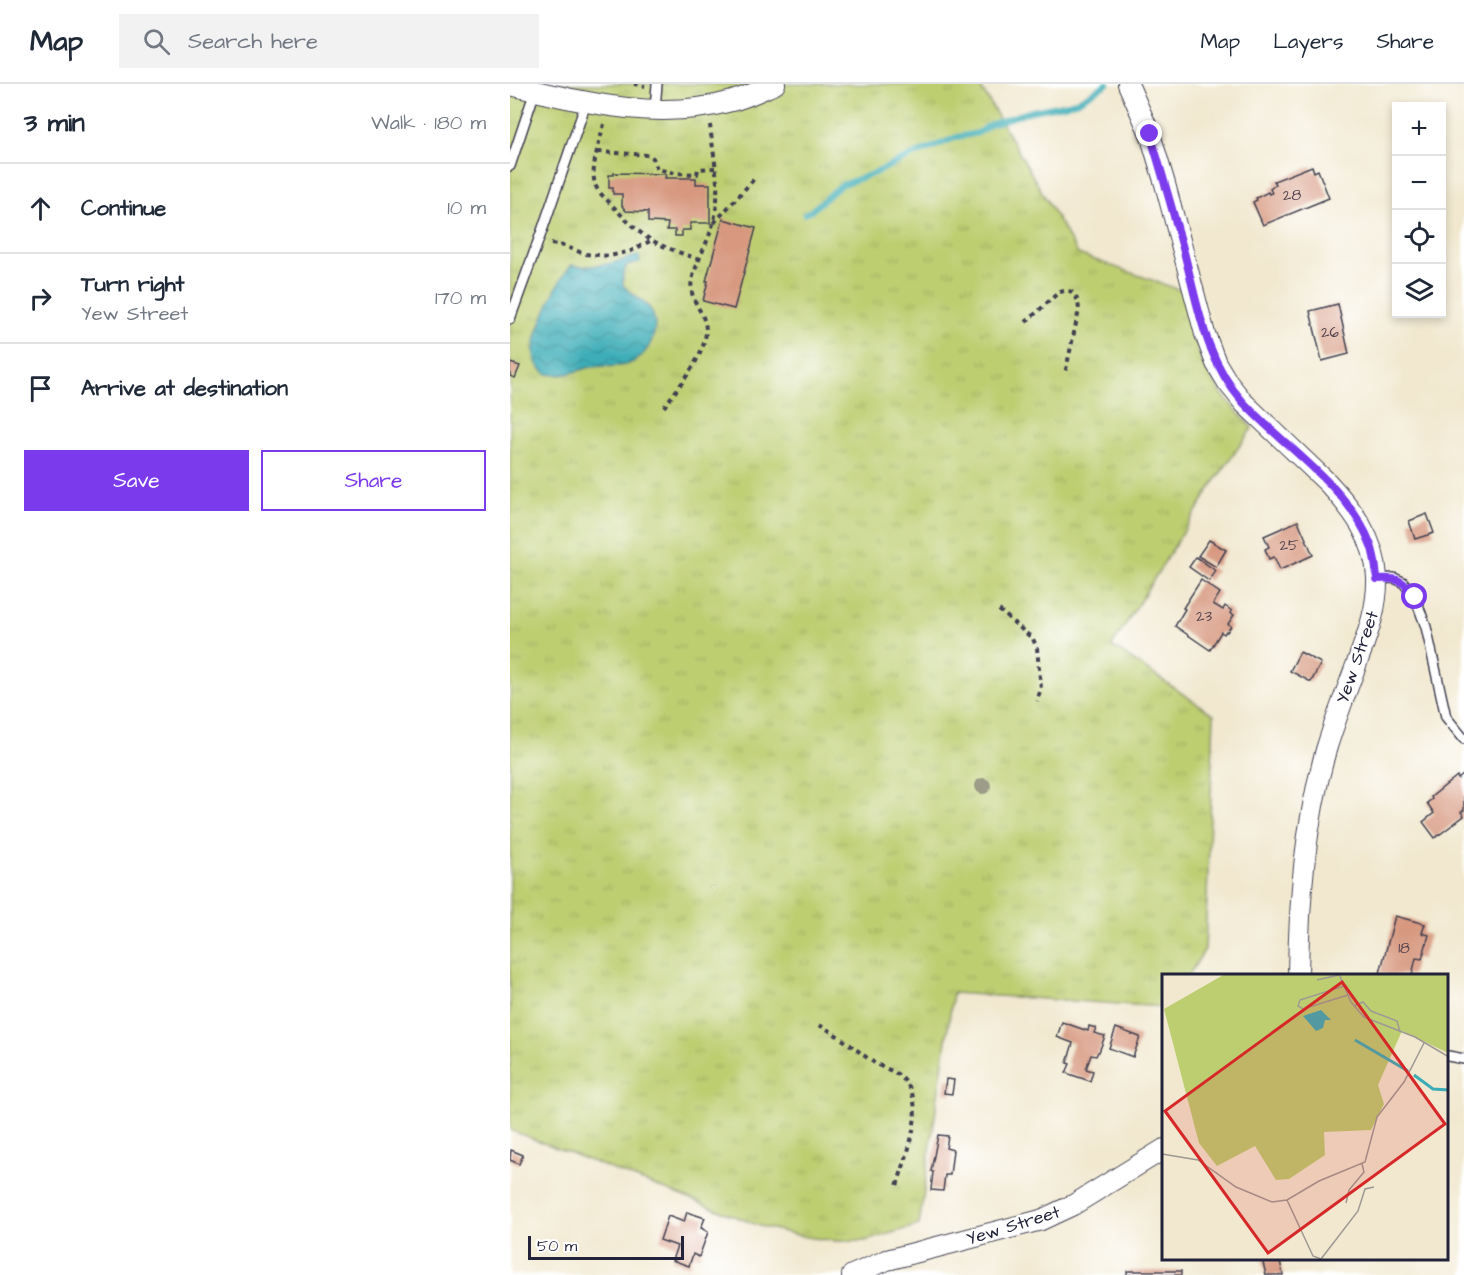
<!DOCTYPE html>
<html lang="en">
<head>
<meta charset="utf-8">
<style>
  body { margin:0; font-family:"Architects Daughter",sans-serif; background:#f2f2f3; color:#1f2937 }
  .controls { position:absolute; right:18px; top:18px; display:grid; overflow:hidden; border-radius:0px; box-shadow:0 3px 9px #0003 }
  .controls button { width:54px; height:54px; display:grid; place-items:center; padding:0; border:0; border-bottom:2px solid #e0e1e3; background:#fff; color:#1f2937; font:30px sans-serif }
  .scale { position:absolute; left:18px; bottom:15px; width:156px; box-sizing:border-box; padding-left:6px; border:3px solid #22223b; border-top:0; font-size:16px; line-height:21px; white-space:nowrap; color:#22223b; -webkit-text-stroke:4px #fff; paint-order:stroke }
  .stop { position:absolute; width:18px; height:18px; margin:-14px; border:4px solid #7c3aed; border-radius:50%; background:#fff }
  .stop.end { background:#7c3aed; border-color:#fff; box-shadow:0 2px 6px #0008 }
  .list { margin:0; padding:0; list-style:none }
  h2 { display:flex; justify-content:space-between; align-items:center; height:78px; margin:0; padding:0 24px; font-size:26px }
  h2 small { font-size:20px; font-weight:400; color:#747a83 }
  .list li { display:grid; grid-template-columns:39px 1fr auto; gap:18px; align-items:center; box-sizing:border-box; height:90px; padding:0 24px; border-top:2px solid #e0e1e3 }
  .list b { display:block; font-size:22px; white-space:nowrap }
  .list p { margin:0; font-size:20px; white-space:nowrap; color:#747a83 }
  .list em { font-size:20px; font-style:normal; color:#747a83 }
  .actions { display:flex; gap:12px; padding:18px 24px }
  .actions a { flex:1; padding:14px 0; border:2px solid #7c3aed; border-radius:0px; text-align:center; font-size:21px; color:#7c3aed }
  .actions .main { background:#7c3aed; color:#fff }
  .icon { flex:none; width:33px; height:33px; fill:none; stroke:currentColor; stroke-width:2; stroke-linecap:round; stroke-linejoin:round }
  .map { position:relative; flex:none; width:954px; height:1191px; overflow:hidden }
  header { display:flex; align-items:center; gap:36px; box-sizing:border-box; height:84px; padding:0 30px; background:#fff; border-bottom:2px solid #e0e1e3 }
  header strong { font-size:28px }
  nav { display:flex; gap:33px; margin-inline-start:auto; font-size:21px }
  .search { width:420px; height:54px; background:#f2f2f3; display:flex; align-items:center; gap:15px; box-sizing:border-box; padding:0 21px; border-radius:0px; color:#747a83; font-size:22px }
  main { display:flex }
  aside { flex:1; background:#fff }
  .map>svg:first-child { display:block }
  .grass { fill:url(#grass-tufts); stroke:#707856; stroke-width:1.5 }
  .water { fill:url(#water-waves); stroke:#2f6879; stroke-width:1.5 }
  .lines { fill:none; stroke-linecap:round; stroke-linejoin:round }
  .stream { stroke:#3cadb7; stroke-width:6 }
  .building { fill:#d7987f }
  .service-casing { stroke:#414051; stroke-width:12 }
  .minor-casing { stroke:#414051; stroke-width:22 }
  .path { stroke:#414051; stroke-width:4; stroke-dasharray:4.5 4.5; stroke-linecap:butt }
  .service { stroke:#fff; stroke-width:9 }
  .minor { stroke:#fff; stroke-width:20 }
  .tree { fill:#9d9c88 }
  .route { stroke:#7c3aed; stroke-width:8 }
  .labels { text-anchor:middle; stroke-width:4.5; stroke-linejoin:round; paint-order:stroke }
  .number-label { font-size:15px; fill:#4f404c }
  .street-label { font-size:18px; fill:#22223b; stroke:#fff }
  .inset-river { fill:none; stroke:#3cadb7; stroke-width:3 }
  .inset-road { fill:none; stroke:#9e9994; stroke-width:1.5 }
  .view { fill:#d62828; fill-opacity:0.15; stroke:#d62828; stroke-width:3 }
  .inset-edge { fill:none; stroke:#22223b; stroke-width:3 }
</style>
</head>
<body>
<header>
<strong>Map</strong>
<div class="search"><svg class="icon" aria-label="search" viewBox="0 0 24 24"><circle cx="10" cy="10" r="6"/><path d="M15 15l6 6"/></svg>Search here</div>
<nav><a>Map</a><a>Layers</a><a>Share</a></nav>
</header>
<main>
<aside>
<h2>3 min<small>Walk · 180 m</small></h2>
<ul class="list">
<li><svg class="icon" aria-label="ahead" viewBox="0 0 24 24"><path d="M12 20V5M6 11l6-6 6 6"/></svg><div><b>Continue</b></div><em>10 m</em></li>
<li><svg class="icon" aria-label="right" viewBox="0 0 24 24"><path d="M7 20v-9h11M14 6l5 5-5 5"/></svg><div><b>Turn right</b><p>Yew Street</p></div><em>170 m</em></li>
<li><svg class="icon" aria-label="arrive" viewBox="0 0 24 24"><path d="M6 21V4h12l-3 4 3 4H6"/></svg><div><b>Arrive at destination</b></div></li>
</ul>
<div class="actions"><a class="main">Save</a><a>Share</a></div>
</aside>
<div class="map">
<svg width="954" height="1191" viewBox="0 0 954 1191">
  <defs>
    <pattern id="grass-tufts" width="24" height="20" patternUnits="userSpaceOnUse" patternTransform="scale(1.5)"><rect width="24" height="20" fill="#bdce71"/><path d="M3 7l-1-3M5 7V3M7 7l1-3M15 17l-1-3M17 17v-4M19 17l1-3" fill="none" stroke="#a2b163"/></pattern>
    <pattern id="water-waves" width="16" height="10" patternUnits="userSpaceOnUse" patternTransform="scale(1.5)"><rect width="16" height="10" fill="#3cadb7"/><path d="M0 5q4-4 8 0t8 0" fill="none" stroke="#328c96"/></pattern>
  </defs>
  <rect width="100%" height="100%" fill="#fff"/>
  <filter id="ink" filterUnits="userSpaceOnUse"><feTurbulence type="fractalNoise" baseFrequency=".0167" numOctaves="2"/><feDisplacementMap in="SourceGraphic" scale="12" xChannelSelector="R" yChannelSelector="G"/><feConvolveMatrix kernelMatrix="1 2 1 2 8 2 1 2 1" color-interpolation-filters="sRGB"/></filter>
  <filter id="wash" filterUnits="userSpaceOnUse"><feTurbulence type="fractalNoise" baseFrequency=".008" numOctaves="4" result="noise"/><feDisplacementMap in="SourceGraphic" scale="24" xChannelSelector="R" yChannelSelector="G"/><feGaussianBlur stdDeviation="1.35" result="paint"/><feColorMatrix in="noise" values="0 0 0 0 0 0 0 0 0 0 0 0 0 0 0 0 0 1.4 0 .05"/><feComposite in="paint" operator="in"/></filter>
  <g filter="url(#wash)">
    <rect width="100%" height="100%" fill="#f1e8cf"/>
    <path class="grass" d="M0 0H469L568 170 673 207C678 229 682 251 690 272 701 300 722 322 742 344L705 397 602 562 704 631 695 865 679 891H654V923L443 909 409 1141 355 1157H327L296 1153 250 1142 0 1046Z"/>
    <path class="water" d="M126 172H129L130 178 117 181 113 190V201C120 209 135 217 141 226 152 247 137 276 115 281 104 284 93 281 82 283 71 285 61 290 50 291 46 291 41 290 36 290 30 284 25 280 24 271 21 254 49 192 62 181 83 185 106 179 126 172Z"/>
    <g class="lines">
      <polyline class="stream" points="295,130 302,126 331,101 365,89 394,75 447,53 468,49 481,40 522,27 558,20 568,17 597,0"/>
    </g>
    <g id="blocks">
      <g class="building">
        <polygon points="802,82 804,88 808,86 819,114 753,141 743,118 747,116 746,114 758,108 759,110 762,109 760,105 766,100 764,97"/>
        <polygon points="104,89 156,90 155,94 186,94 186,100 200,100 200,139 180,139 180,146 172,146 172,152 165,152 165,146 157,146 158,139 138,138 138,128 116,127 112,122 112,110 103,110 103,104 99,104 99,91 104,91"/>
        <polygon points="213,135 246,144 224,225 193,217 198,197 196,197"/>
        <polygon points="828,220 839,270 812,277 800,227"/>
        <polygon points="0,279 10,282 5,294 0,292"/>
        <polygon points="917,430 924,449 905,455 899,437"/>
        <polygon points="788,437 803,471 770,486 764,473 759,475 755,465 759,463 754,452"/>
        <polygon points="699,456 716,466 706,483 688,472"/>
        <polygon points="686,473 706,487 699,497 679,483"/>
        <polygon points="691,496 710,509 703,520 713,526 715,522 722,527 720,529 724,531 718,540 721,542 717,548 716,547 714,550 711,548 700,566 665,542 675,525 673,524"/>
        <polygon points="790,568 811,579 801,598 780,587"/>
        <polygon points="954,690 954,726 951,728 954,732 925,754 913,738 924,729 917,719 922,715 921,713 947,692 948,695"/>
        <polygon points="885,832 915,840 912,849 919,851 912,875 906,874 902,891 876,891 870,889"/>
        <polygon points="552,938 578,947 579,942 586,944 584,949 595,952 589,968 588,968 586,972 581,971 576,985 583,987 580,997 556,989 560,980 557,979 563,959 547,953"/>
        <polygon points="606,944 630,953 623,973 599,964"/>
        <polygon points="436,995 444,996 442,1010 434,1009"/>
        <polygon points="428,1051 438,1052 436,1064 443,1066 440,1091 435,1091 433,1107 421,1106 423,1088 421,1087"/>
        <polygon points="1,1066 13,1071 9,1080 0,1076"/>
        <polygon points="177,1128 195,1134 191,1144 198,1148 189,1173 183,1170 179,1182 162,1176 167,1162 150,1156 158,1132 174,1138"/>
        <polygon points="752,1174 777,1174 770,1177 773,1191 756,1191"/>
        <rect x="617" y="1187" width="54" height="4"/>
      </g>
    </g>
  </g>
  <g filter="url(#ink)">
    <use href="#blocks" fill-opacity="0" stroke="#414051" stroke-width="1.5"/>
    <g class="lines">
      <g class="service-casing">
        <g id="service">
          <polyline points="145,25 147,0"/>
          <polyline points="0,82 25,7"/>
          <polyline points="0,235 33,144 76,19"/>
          <polyline points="867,495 884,494 893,498 905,513 916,543 936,633 954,655"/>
          <polyline points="938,972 954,975"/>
        </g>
      </g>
      <g class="minor-casing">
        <g id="minor">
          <path d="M618 0 640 50 655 100 695 250 706 279 718 299 734 319 818 399C843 426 865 455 867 493 868 523 858 549 848 576 837 606 825 636 816 666 795 740 789 815 788 891"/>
          <path d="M0 1C73 18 148 38 222 17 237 13 251 6 265 0"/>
          <polyline points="342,1191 377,1176 531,1136 563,1121 654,1065"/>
        </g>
      </g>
      <g class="path">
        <polyline points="124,0 135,2"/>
        <path d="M94 40C90 57 80 84 85 100 87 107 94 113 99 118 112 132 125 146 141 156 156 164 173 170 189 175"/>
        <polyline points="88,68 139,71 143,74 147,85 165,89 187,90 188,85 205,84"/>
        <polyline points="204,139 245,94"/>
        <polyline points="41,160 54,162 75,170 100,172 121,167 142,156"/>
        <path d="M516 238 548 209C563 202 568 212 569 226L555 290"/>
        <path d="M154 323C168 303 202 265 195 239 191 224 178 213 182 196 187 176 199 157 204 136 212 106 203 71 200 41"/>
        <polyline points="489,526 523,555 527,564 531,605 527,617"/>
        <path d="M309 941C329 951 345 965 363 978 370 983 380 985 387 990 422 1014 396 1071 387 1102"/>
      </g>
      <use href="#service" class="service"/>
      <use href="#minor" class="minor"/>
    </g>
    <circle class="tree" cx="473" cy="702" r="8"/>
  </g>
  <g class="lines" filter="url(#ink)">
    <path class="route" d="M640 50C652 89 663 128 674 168 688 222 695 275 733 318 773 362 838 402 860 459 865 470 866 483 867 495 888 494 893 495 905 513"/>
  </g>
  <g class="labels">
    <g class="number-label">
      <text x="782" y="116">28</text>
      <text x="820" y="253">26</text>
      <text x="779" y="466">25</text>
      <text x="694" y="537">23</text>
      <text x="894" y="869">18</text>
    </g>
    <g class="street-label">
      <text transform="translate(847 573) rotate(-71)" y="6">Yew Street</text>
      <text transform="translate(503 1141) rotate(-17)" y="6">Yew Street</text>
    </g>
  </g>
  <g transform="translate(652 890)">
    <rect width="286" height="286" fill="#f1e8cf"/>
    <path d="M63 0H286V79L240 57 216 111 222 130 209 156 162 158 163 181 127 205 114 206 93 172 55 192 37 169 2 35Z" fill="#bdce71"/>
    <path d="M159 36 169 46H163L161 54 154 57 141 42Z" fill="#3cadb7"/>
    <path class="inset-river" d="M193 66 246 97M252 101 271 115 287 116"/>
    <path class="inset-road" d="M177 0 189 28 202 43 253 63 287 83M155 6 177 1M182 12 138 26 136 32 141 35 186 21M192 32 201 28 209 37 235 47 238 58M0 180 36 186 74 213 110 228 125 226 157 207 203 188 215 143 242 108 262 69M125 226 151 282 159 285 196 237 203 215 212 213M184 229 187 216 202 198 200 190"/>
    <path class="view" d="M180 8 283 150 106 279 3 137Z"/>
    <rect width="286" height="286" class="inset-edge"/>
  </g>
</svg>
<div class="controls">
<button>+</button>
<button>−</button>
<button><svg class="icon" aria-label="locate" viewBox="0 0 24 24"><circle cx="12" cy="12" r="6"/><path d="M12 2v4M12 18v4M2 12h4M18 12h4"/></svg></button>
<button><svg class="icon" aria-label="layers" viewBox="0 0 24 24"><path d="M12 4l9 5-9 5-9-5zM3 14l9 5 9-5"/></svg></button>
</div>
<div class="scale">50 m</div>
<div class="stop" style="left:905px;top:513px"></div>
<div class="stop end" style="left:640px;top:50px"></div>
</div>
</main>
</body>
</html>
